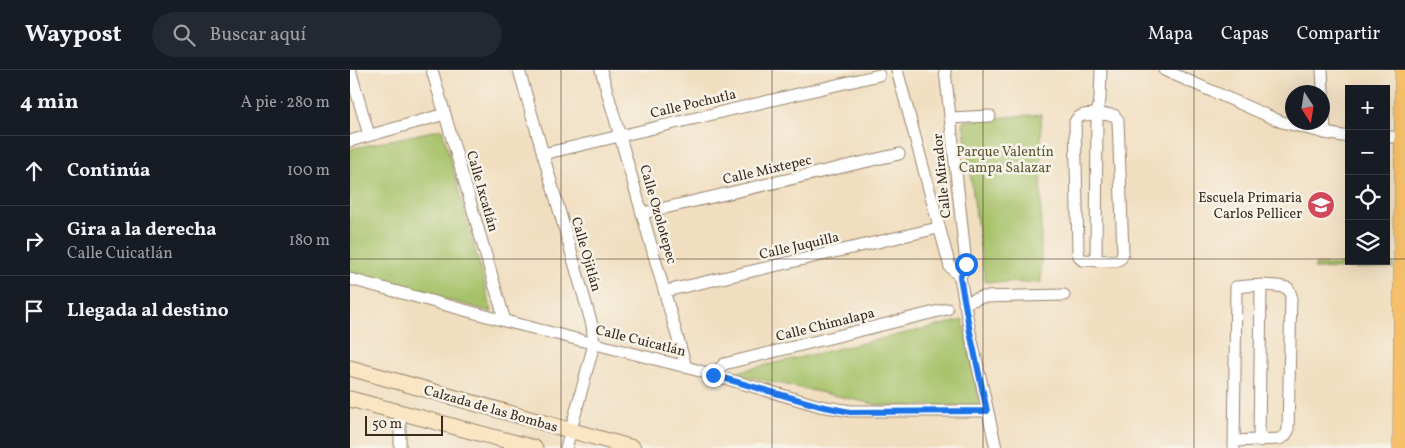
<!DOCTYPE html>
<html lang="es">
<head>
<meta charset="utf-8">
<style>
  body { margin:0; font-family:Vollkorn,serif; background:#242831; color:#f1f3f6 }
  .controls { position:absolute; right:15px; top:15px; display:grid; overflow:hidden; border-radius:0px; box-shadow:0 5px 20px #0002 }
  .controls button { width:45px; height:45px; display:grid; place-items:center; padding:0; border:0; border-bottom:1px solid #363941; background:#171b24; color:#f1f3f6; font:25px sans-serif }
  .compass { position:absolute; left:935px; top:15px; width:45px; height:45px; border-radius:50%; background:#171b24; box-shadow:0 5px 20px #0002; rotate:168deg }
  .scale { position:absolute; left:15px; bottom:12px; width:78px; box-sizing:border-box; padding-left:5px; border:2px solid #3b2a1e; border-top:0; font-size:14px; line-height:18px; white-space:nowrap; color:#3b2a1e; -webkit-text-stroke:4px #f7f3e8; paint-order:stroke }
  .stop { position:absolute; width:15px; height:15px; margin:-11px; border:4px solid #1a73e8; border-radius:50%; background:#fff }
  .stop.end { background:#1a73e8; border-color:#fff; box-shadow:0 1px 5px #0008 }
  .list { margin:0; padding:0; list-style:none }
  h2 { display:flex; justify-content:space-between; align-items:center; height:65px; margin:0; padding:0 20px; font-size:21px }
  h2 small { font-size:16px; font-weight:400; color:#9ea1a6 }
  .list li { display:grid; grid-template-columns:32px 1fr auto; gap:15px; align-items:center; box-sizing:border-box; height:70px; padding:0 20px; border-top:1px solid #363941 }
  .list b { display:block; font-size:19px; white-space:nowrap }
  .list p { margin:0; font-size:16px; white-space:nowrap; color:#9ea1a6 }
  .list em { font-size:16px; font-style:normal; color:#9ea1a6 }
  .icon { flex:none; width:28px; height:28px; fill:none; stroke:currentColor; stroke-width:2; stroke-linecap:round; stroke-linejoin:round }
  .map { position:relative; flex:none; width:1055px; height:378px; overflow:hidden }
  header { display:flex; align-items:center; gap:30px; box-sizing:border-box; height:70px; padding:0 25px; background:#171b24; border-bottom:1px solid #363941 }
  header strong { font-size:24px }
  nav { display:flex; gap:28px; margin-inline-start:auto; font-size:18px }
  .search { width:350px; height:45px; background:#242831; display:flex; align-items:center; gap:12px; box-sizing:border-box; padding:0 18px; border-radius:28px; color:#9ea1a6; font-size:19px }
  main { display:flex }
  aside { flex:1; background:#171b24 }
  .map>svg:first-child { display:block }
  .green { fill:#a6c167; stroke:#707642 }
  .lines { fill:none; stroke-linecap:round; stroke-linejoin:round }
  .minor-casing { stroke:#96846f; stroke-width:13 }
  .secondary-casing { stroke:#96846f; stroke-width:17 }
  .primary-casing { stroke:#96846f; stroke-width:19 }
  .minor { stroke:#fff; stroke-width:11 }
  .secondary { stroke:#fbe6c4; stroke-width:15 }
  .primary { stroke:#f6c06b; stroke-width:18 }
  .route { stroke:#1a73e8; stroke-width:6 }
  .grid { fill:none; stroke:#3b2a1e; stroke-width:1; stroke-opacity:0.55 }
  .labels { text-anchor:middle; stroke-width:5; stroke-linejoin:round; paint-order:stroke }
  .street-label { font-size:14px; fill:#3b2a1e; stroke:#f7f3e8 }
  .park-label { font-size:14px; fill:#5b5734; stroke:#f7f3e8 }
  .poi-label { font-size:14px; fill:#3b2a1e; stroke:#f7f3e8; text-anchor:end }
</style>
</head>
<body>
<header>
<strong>Waypost</strong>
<div class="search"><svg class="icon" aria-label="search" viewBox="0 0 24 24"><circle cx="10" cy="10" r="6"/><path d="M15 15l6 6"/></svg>Buscar aquí</div>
<nav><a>Mapa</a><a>Capas</a><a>Compartir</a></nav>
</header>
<main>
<aside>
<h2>4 min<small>A pie · 280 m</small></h2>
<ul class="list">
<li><svg class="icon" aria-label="ahead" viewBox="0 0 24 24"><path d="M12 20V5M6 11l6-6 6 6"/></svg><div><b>Continúa</b></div><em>100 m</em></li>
<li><svg class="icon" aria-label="right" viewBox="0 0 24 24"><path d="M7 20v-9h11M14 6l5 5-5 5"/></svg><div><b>Gira a la derecha</b><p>Calle Cuicatlán</p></div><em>180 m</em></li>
<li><svg class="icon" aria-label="arrive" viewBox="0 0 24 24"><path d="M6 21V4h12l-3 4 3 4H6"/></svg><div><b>Llegada al destino</b></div></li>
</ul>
</aside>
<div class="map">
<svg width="1055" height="378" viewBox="0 0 1055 378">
  <rect width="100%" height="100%" fill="#f7f3e8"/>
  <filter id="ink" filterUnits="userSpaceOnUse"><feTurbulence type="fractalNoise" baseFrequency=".02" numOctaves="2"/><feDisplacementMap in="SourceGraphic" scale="10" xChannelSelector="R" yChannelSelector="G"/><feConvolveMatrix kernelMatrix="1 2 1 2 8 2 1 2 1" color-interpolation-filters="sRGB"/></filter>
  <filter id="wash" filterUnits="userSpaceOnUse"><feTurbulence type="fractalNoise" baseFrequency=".0096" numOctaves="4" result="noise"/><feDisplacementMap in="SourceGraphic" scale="20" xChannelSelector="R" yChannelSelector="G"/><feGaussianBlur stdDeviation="1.12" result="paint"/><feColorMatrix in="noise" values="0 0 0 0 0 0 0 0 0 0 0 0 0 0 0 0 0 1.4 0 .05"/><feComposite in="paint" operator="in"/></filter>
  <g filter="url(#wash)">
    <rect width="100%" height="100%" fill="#f1dec0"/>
    <g class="green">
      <polygon points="691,44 691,213 635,212 613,51"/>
      <polygon points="92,59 142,242 0,204 0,79"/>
      <polygon points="1044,194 1044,198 964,199 965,195"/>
      <polygon points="613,250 630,335 533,336 382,303"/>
    </g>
  </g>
  <g filter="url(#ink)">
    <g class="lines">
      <g class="minor-casing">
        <g id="minor">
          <polyline points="0,0 19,65"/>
          <polyline points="82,0 155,251"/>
          <polyline points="169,0 242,255 244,274 216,378"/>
          <polyline points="251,0 336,297"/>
          <polyline points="547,0 600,197 610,207 620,262 646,378"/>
          <polyline points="595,0 616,194 610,207"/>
          <polyline points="814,0 932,52 975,63 999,67"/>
          <polyline points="972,0 975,63"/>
          <path d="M747 44 764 45 768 50 773 182 771 188 766 191 732 190 729 186 728 180 725 52C729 43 738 45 747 44Z"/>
          <polyline points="600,48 640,46"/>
          <polyline points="1036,67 1053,67"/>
          <polyline points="0,71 95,44"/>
          <polyline points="193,84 529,5"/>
          <polyline points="293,143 549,84"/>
          <polyline points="746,191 747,44 750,29 751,0"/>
          <polyline points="0,209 155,251 336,297 470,336 501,341 637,341"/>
          <polyline points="316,221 588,158"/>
          <polyline points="614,233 632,227 714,225"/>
          <polyline points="363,305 374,294 597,239"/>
          <polyline points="50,342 50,378"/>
          <polyline points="909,371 911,215"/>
          <path d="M884 378 886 217C903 215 922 214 938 218L941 225 938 361 935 366 929 369 884 371"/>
        </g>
      </g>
      <g class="secondary-casing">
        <g id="secondary">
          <polyline points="0,298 283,378"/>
          <polyline points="0,329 185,378"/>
        </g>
      </g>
      <g class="primary-casing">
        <polyline id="primary" points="1052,378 1054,0"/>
      </g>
      <use href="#minor" class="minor"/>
      <use href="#secondary" class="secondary"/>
      <use href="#primary" class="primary"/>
    </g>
  </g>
  <g class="lines" filter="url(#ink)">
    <polyline class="route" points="363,305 470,336 500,342 637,341 620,262 610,207 616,194"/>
  </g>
  <path class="grid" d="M211 0V378M422 0V378M633 0V378M844 0V378M0 189H999M1036 189H1055"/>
  <defs>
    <g id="school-disc" transform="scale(1.4375)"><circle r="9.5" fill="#d1495b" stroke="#f7f3e8"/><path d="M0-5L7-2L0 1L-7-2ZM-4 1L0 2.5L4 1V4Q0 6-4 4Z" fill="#fff"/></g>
  </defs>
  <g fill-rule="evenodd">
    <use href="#school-disc" x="971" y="135"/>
  </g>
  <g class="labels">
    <g class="street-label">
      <text transform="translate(343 33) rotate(-13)" y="5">Calle Pochutla</text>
      <text transform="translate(417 99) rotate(-13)" y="5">Calle Mixtepec</text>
      <text transform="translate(591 106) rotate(-96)" y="5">Calle Mirador</text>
      <text transform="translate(133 121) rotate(74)" y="5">Calle Ixcatlán</text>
      <text transform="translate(309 144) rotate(74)" y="5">Calle Ozolotepec</text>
      <text transform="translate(449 175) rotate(-13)" y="5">Calle Juquilla</text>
      <text transform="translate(237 184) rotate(74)" y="5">Calle Ojitlán</text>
      <text transform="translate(475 254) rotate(-14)" y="5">Calle Chimalapa</text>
      <text transform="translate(291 270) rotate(14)" y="5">Calle Cuicatlán</text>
      <text transform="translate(141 338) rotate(16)" y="5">Calzada de las Bombas</text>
    </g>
    <g class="park-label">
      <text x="655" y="86">Parque Valentín<tspan x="655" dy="16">Campa Salazar</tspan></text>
    </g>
    <g class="poi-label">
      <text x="952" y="132">Escuela Primaria<tspan x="952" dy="16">Carlos Pellicer</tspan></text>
    </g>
  </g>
</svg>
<div class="controls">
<button>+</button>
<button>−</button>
<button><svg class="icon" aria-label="locate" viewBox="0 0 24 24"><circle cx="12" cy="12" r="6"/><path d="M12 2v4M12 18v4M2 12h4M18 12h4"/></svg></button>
<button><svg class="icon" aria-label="layers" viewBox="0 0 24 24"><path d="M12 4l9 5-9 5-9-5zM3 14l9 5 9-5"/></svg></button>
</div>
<svg class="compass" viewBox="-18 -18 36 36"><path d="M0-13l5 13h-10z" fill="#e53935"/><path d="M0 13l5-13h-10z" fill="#9ea1a6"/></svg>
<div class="scale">50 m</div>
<div class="stop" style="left:616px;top:194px"></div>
<div class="stop end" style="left:363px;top:305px"></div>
</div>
</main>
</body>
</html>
